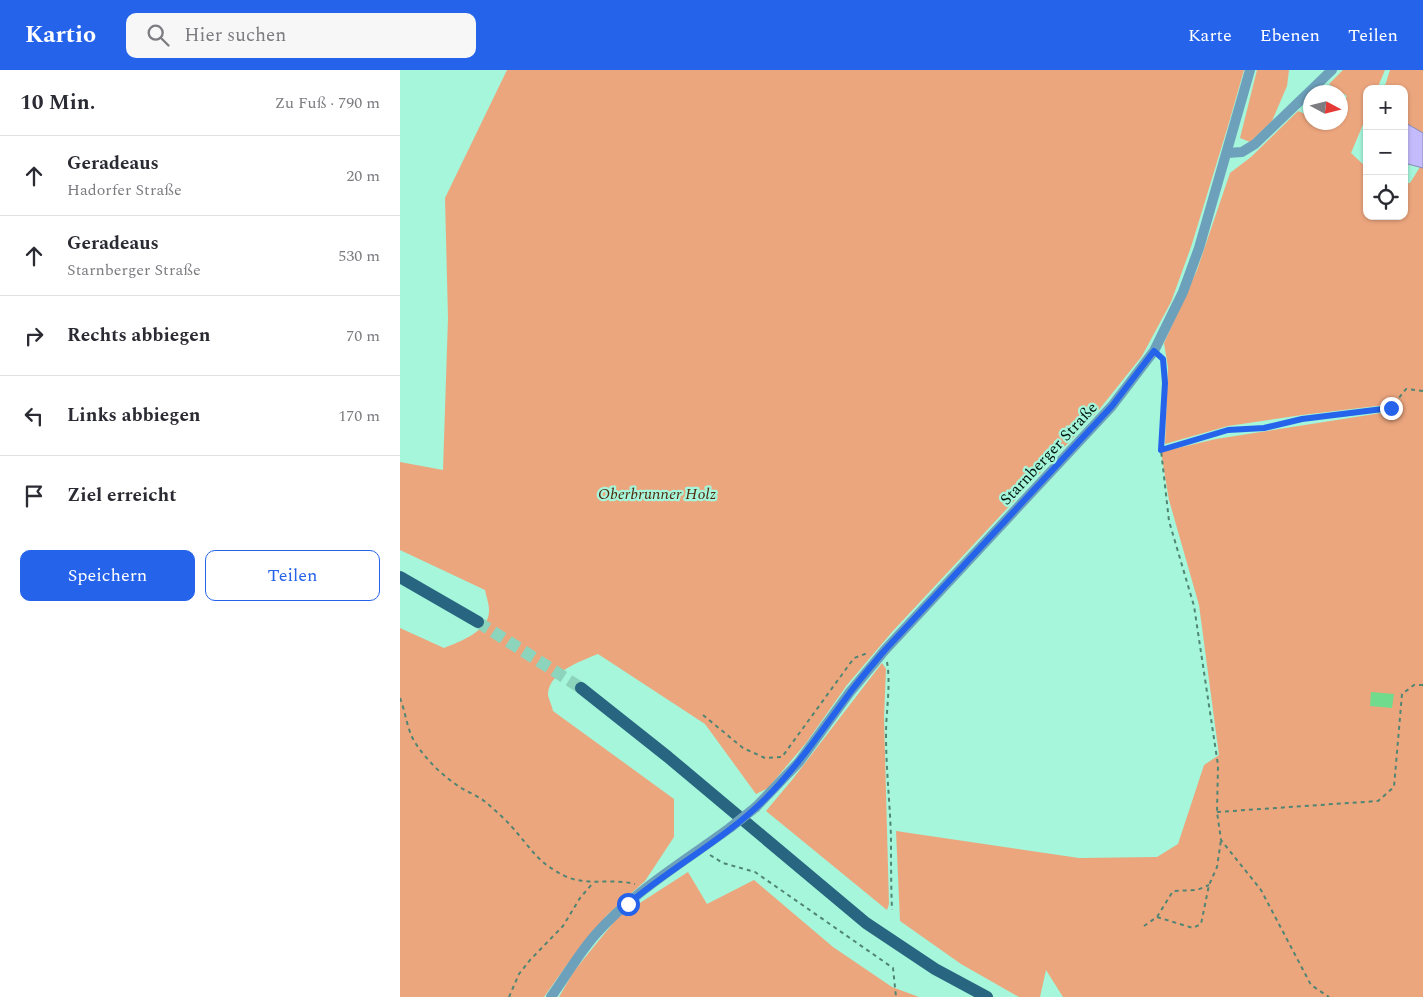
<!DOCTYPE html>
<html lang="de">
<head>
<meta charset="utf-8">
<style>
  body { margin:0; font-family:Spectral,serif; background:#f7f7f7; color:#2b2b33 }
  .controls { position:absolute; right:15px; top:15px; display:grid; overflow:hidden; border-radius:10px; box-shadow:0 1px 4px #0004 }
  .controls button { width:45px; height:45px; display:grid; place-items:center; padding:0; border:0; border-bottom:1px solid #e1e1e2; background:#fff; color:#2b2b33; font:25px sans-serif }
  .compass { position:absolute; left:903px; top:15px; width:45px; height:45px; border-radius:50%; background:#fff; box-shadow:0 1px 4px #0004; rotate:97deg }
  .stop { position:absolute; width:15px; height:15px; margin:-11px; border:4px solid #2563eb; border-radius:50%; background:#fff }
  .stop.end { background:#2563eb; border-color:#fff; box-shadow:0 1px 5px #0008 }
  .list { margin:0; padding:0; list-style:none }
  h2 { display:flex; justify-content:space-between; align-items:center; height:65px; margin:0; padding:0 20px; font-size:21px }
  h2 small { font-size:16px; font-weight:400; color:#7c7c81 }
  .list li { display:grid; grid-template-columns:32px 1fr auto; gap:15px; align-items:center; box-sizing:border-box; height:80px; padding:0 20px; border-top:1px solid #e1e1e2 }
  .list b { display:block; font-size:19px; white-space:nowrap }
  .list p { margin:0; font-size:16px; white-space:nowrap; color:#7c7c81 }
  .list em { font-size:16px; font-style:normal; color:#7c7c81 }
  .actions { display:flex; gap:10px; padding:15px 20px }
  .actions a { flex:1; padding:11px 0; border:1px solid #2563eb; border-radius:10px; text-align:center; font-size:18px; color:#2563eb }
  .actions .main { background:#2563eb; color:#fff }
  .icon { flex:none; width:28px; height:28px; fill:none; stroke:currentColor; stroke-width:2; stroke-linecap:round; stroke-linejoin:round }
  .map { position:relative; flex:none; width:1023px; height:927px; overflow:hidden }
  header { display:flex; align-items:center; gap:30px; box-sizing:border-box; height:70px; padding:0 25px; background:#2563eb; color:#fff }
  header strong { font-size:24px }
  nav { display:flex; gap:28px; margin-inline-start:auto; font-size:18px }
  .search { width:350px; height:45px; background:#f7f7f7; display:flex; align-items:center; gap:12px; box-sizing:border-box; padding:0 18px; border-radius:10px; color:#7c7c81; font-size:19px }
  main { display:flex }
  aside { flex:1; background:#fff }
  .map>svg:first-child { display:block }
  .green { fill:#eca67e }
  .water { fill:#c4bbfc; stroke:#898ab5 }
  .building { fill:#70db8d }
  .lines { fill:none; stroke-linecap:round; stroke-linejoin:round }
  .primary-tunnel { stroke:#8cd4bc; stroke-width:12; stroke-dasharray:12 6; stroke-linecap:butt }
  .path { stroke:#518573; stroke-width:2; stroke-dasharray:4 4; stroke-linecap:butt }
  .tertiary { stroke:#6da1bb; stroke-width:10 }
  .primary { stroke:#286580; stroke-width:12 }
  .tertiary-bridge { stroke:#6da1bb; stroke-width:10 }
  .route { stroke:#2563eb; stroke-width:6 }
  .labels { text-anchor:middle; stroke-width:4.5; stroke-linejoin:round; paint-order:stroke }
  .street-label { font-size:16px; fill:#00160f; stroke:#a5f6da }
  .park-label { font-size:16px; font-style:italic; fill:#51280d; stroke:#a5f6da }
</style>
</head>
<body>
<header>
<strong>Kartio</strong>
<div class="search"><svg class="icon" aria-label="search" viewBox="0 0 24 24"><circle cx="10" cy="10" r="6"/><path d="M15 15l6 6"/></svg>Hier suchen</div>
<nav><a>Karte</a><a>Ebenen</a><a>Teilen</a></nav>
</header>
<main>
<aside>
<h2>10 Min.<small>Zu Fuß · 790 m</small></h2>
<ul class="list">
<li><svg class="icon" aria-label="ahead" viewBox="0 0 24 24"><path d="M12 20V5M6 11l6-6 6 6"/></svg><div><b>Geradeaus</b><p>Hadorfer Straße</p></div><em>20 m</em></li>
<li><svg class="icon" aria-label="ahead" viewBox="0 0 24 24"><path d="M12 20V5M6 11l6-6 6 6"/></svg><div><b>Geradeaus</b><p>Starnberger Straße</p></div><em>530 m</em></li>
<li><svg class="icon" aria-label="right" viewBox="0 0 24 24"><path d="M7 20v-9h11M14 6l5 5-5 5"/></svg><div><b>Rechts abbiegen</b></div><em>70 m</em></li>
<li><svg class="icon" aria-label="left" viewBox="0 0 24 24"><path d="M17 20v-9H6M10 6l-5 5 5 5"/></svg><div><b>Links abbiegen</b></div><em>170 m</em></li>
<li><svg class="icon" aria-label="arrive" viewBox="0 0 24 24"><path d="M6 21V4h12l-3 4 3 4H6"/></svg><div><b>Ziel erreicht</b></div></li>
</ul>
<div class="actions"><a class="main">Speichern</a><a>Teilen</a></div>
</aside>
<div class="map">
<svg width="1023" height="927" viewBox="0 0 1023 927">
  <rect width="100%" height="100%" fill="#a5f6da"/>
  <g class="green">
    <path d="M107 0H844L828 56 791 177 771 232 742 286 698 341 492 562 447 615 406 673 368 718 356 724 305 654 198 584C181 591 148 602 148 625 149 630 152 636 153 641L274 729V767L245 811 206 846 166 896 144 927H0V558L44 578C59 572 90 561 89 540 89 533 86 526 85 520L0 480V392L43 400 48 248 45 128Z"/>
    <polygon points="857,0 889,0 887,16 872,51 850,72 840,68"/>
    <polygon points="943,0 985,0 977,19 967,19 967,45 951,83 967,98 967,146 1004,146 1004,113 1010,113 1020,97 1023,98 1023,927 663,927 646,900 640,927 619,927 561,894 500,851 496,761 679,788 757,787 778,774 804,695 819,685 799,535 769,430 761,382 816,369 981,343 985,335 902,345 828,356 765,374 768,297 764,273 797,200 830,103 851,87 898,41 910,46 911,52 941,52 941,37 947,26 929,14"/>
    <polygon points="990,0 1023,0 1023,63 1004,52 1004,19 984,19"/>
    <polygon points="482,593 486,599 484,648 489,834 487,840 366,741 392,710"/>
    <polygon points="288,802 307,834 354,810 433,877 492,917 519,927 159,927 174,901 218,847"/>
  </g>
  <polygon class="water" points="1004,52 1023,63 1023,98 1004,93"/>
  <polygon class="building" points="971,622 994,624 992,638 970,636"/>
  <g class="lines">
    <polyline class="primary-tunnel" points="78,552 181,618"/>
    <g class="path">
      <polyline points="761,288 763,289 765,313 761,380 769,451 794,536 818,695 817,742 821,770 861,820 911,915 929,927"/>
      <polyline points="761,380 827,360 864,358 902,349 991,338 1006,319 1023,321"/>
      <path d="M487 592C491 615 486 641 486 664 486 699 490 733 491 768 491 792 491 816 492 840"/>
      <path d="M0 628C6 643 7 661 16 674 28 692 45 708 63 719 72 724 82 728 89 735 97 742 105 749 111 756 132 779 137 793 167 807 190 816 211 808 235 814"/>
      <polyline points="303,645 343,678 365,688 382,687 454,588 465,584 467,586"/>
      <polyline points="817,742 978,731 994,717 1002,624 1014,615 1023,615"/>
      <polyline points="310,785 323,793 355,802 493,898 496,927"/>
      <polyline points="757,847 793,858 801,854 809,815 817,797 821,770"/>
      <polyline points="744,856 757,847 773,821 797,820 809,815"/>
      <polyline points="109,927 119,904 130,890 163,856 180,828 193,813"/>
    </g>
    <g class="tertiary">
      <polyline points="827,83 842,82 855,74 932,0"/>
      <polyline points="356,737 399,692 450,622 485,580 712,336 754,281 783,222 799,178 850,0"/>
      <path d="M151 927C166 906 179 883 196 864 234 821 285 791 331 757"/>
    </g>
    <g class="primary">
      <polyline points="0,507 78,552"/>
      <polyline points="181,618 268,687 466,853 535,899 587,927"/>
    </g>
    <polyline class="tertiary-bridge" points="331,757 356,737"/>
  </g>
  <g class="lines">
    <path class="route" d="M228 834C272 797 325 769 366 728 398 696 422 660 449 624 460 609 473 594 485 580L712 336 754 281 763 289 765 313 761 380 828 360 864 358 902 349 991 338"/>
  </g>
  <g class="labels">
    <g class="street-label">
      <text transform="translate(648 383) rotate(-47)" y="6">Starnberger Straße</text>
    </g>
    <g class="park-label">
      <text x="257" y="429">Oberbrunner Holz</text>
    </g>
  </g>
</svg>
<div class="controls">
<button>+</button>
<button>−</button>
<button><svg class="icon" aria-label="locate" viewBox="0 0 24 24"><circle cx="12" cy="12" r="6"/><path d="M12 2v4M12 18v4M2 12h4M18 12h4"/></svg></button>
</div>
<svg class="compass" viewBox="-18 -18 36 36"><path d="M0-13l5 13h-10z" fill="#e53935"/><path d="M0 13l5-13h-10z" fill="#7c7c81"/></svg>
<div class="stop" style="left:228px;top:834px"></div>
<div class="stop end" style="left:991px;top:338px"></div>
</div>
</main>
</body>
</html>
